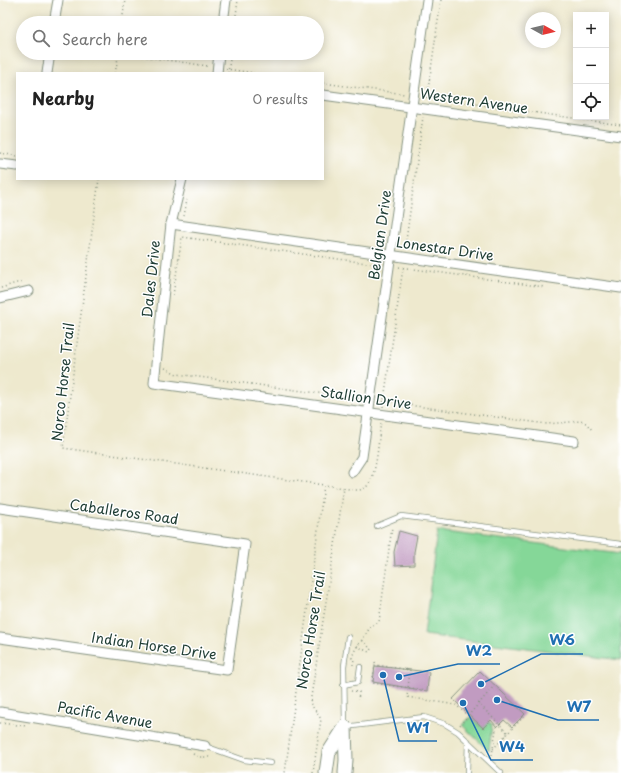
<!DOCTYPE html>
<html lang="en">
<head>
<meta charset="utf-8">
<style>
  body { margin:0; font-family:"Playpen Sans",sans-serif; background:#f2f2f2; color:#222 }
  .controls { position:absolute; right:12px; top:12px; display:grid; overflow:hidden; border-radius:0px; box-shadow:0 2px 10px #0003 }
  .controls button { width:36px; height:36px; display:grid; place-items:center; padding:0; border:0; border-bottom:1px solid #e0e0e0; background:#fff; color:#222; font:20px sans-serif }
  .compass { position:absolute; left:525px; top:12px; width:36px; height:36px; border-radius:50%; background:#fff; box-shadow:0 2px 10px #0003; rotate:98deg }
  .list { margin:0; padding:0; list-style:none }
  h2 { display:flex; justify-content:space-between; align-items:center; height:52px; margin:0; padding:0 16px; font-size:17px }
  h2 small { font-size:13px; font-weight:400; color:#767676 }
  .icon { flex:none; width:22px; height:22px; fill:none; stroke:currentColor; stroke-width:2; stroke-linecap:round; stroke-linejoin:round }
  .map { position:relative; flex:none; width:621px; height:773px; overflow:hidden }
  .search { position:absolute; background:#fff; box-shadow:0 2px 10px #0003; left:16px; top:16px; width:308px; height:44px; display:flex; align-items:center; gap:10px; box-sizing:border-box; padding:0 14px; border-radius:22px; color:#767676; font-size:15px }
  .panel { position:absolute; background:#fff; box-shadow:0 2px 10px #0003; left:16px; top:72px; width:308px; height:108px; border-radius:0px }
  .map>svg:first-child { display:block }
  .green { fill:#85d798; stroke:#528a66 }
  .building { fill:#c19bc1 }
  .lines { fill:none; stroke-linecap:round; stroke-linejoin:round }
  .lane-casing { stroke:#869381; stroke-width:6 }
  .street-casing { stroke:#869381; stroke-width:11 }
  .secondary-casing { stroke:#869381; stroke-width:15 }
  .path { stroke:#869381; stroke-width:1.5; stroke-dasharray:1 3; stroke-linecap:butt }
  .lane { stroke:#fff; stroke-width:4.5 }
  .street { stroke:#fff; stroke-width:9 }
  .secondary { stroke:#fff; stroke-width:13 }
  .labels { text-anchor:middle; stroke-width:3; stroke-linejoin:round; paint-order:stroke }
  .street-label { font-size:14px; fill:#1f3d34; stroke:#fff }
  .leader { fill:none; stroke:#1f6fb2; stroke-width:1.5 }
  .callout-dot { fill:#1f6fb2; stroke:#fff; stroke-width:1.5 }
  .callout-label { font-size:15px; text-anchor:middle; font-weight:bold; fill:#1f6fb2; stroke:#fff; stroke-width:3; stroke-linejoin:round; paint-order:stroke }
</style>
</head>
<body>
<div class="map">
<svg width="621" height="773" viewBox="0 0 621 773">
  <rect width="100%" height="100%" fill="#fff"/>
  <filter id="ink" filterUnits="userSpaceOnUse"><feTurbulence type="fractalNoise" baseFrequency=".025" numOctaves="2"/><feDisplacementMap in="SourceGraphic" scale="8" xChannelSelector="R" yChannelSelector="G"/><feConvolveMatrix kernelMatrix="1 2 1 2 8 2 1 2 1" color-interpolation-filters="sRGB"/></filter>
  <filter id="wash" filterUnits="userSpaceOnUse"><feTurbulence type="fractalNoise" baseFrequency=".012" numOctaves="4" result="noise"/><feDisplacementMap in="SourceGraphic" scale="16" xChannelSelector="R" yChannelSelector="G"/><feGaussianBlur stdDeviation="0.9" result="paint"/><feColorMatrix in="noise" values="0 0 0 0 0 0 0 0 0 0 0 0 0 0 0 0 0 1.4 0 .05"/><feComposite in="paint" operator="in"/></filter>
  <g filter="url(#wash)">
    <rect width="100%" height="100%" fill="#eee9ce"/>
    <g class="green">
      <polygon points="437,531 621,554 621,660 424,635"/>
      <polygon points="471,717 483,728 489,722 492,724 489,751 462,725"/>
    </g>
    <g id="blocks">
      <g class="building">
        <polygon points="399,531 417,536 414,552 414,565 395,566 394,552"/>
        <polygon points="375,666 429,672 427,691 373,682"/>
        <polygon points="480,671 525,714 512,727 504,720 497,727 491,720 483,728 453,699"/>
      </g>
    </g>
  </g>
  <g filter="url(#ink)">
    <use href="#blocks" fill-opacity="0" stroke="#869381" stroke-width="1"/>
    <g class="lines">
      <g class="lane-casing">
        <g id="lane">
          <polyline points="377,526 401,516 621,544"/>
          <polyline points="348,637 344,666 345,727 424,717 445,724 458,732 501,773"/>
          <polyline points="343,685 358,682 360,667"/>
          <polyline points="205,746 244,760 271,763"/>
          <polyline points="467,773 468,741"/>
        </g>
      </g>
      <g class="street-casing">
        <g id="street">
          <polyline points="54,23 58,0"/>
          <polyline points="223,23 226,0"/>
          <polyline points="47,73 50,53"/>
          <polyline points="217,73 219,53"/>
          <polyline points="323,95 621,136"/>
          <polyline points="0,164 17,166"/>
          <polyline points="182,179 171,224 154,383 574,441"/>
          <polyline points="171,224 621,288"/>
          <polyline points="0,298 29,291"/>
          <polyline points="352,472 362,457 427,0"/>
          <polyline points="0,508 245,544 227,670 0,638"/>
          <polyline points="0,712 205,746"/>
        </g>
      </g>
      <g class="secondary-casing">
        <g id="secondary">
          <polyline points="326,773 329,752 345,727"/>
          <polyline points="345,773 346,760 345,727"/>
        </g>
      </g>
      <g class="path">
        <polyline points="441,0 427,97 621,125"/>
        <polyline points="122,23 125,0"/>
        <polyline points="235,23 238,0"/>
        <polyline points="119,53 208,66"/>
        <polyline points="226,69 254,73"/>
        <polyline points="115,73 119,53"/>
        <polyline points="228,73 231,53"/>
        <polyline points="323,83 405,94"/>
        <polyline points="423,96 427,97 427,100"/>
        <polyline points="0,153 17,156"/>
        <polyline points="99,179 63,448 324,485 285,773"/>
        <polyline points="184,216 187,200"/>
        <polyline points="405,248 423,117"/>
        <polyline points="399,267 545,287"/>
        <polyline points="1,288 16,283 23,283"/>
        <polyline points="173,295 182,237 381,265"/>
        <polyline points="165,368 177,374 362,399"/>
        <polyline points="379,401 547,424 581,421 586,423 593,431"/>
        <polyline points="383,407 403,268"/>
        <path d="M344 488C350 489 359 492 365 488 378 478 378 438 381 422"/>
        <polyline points="357,646 369,652 371,649 361,639"/>
        <polyline points="375,662 376,665"/>
        <path d="M353 665 354 659 352 658C355 645 366 638 370 626L379 622 392 527"/>
        <polyline points="418,689 372,683 375,665 410,670 407,697 456,705 467,715"/>
        <polyline points="351,691 359,692 358,700"/>
        <polyline points="478,703 508,733 525,715"/>
        <polyline points="0,723 26,726"/>
        <polyline points="460,725 495,685"/>
        <polyline points="505,736 508,739"/>
        <polyline points="493,749 508,733"/>
        <polyline points="193,754 198,757 212,757"/>
        <polyline points="492,755 497,723"/>
        <polyline points="313,773 321,719 310,703 344,488 324,485"/>
      </g>
      <use href="#lane" class="lane"/>
      <use href="#street" class="street"/>
      <use href="#secondary" class="secondary"/>
    </g>
  </g>
  <g class="labels">
    <g class="street-label">
      <text transform="translate(474 101) rotate(8)" y="5">Western Avenue</text>
      <text transform="translate(380 235) rotate(-82)" y="5">Belgian Drive</text>
      <text transform="translate(445 249) rotate(8)" y="5">Lonestar Drive</text>
      <text transform="translate(151 279) rotate(-84)" y="5">Dales Drive</text>
      <text transform="translate(63 382) rotate(-84)" y="5">Norco Horse Trail</text>
      <text transform="translate(366 398) rotate(8)" y="5">Stallion Drive</text>
      <text transform="translate(124 512) rotate(8)" y="5">Caballeros Road</text>
      <text transform="translate(311 630) rotate(-81)" y="5">Norco Horse Trail</text>
      <text transform="translate(154 646) rotate(8)" y="5">Indian Horse Drive</text>
      <text transform="translate(105 715) rotate(10)" y="5">Pacific Avenue</text>
    </g>
  </g>
  <path class="leader" d="M481 684L541 654H583M399 677L458 664H500M497 700L558 720H599M383 675L399 741H437M463 703L491 760H533"/>
  <g class="callout-dot">
    <circle cx="481" cy="684" r="4"/>
    <circle cx="399" cy="677" r="4"/>
    <circle cx="497" cy="700" r="4"/>
    <circle cx="383" cy="675" r="4"/>
    <circle cx="463" cy="703" r="4"/>
  </g>
  <g class="callout-label">
    <text x="562" y="645">W6</text>
    <text x="479" y="656">W2</text>
    <text x="579" y="712">W7</text>
    <text x="418" y="733">W1</text>
    <text x="512" y="752">W4</text>
  </g>
</svg>
<div class="controls">
<button>+</button>
<button>−</button>
<button><svg class="icon" aria-label="locate" viewBox="0 0 24 24"><circle cx="12" cy="12" r="6"/><path d="M12 2v4M12 18v4M2 12h4M18 12h4"/></svg></button>
</div>
<svg class="compass" viewBox="-18 -18 36 36"><path d="M0-13l5 13h-10z" fill="#e53935"/><path d="M0 13l5-13h-10z" fill="#767676"/></svg>
<div class="search"><svg class="icon" aria-label="search" viewBox="0 0 24 24"><circle cx="10" cy="10" r="6"/><path d="M15 15l6 6"/></svg>Search here</div>
<section class="panel">
<h2>Nearby<small>0 results</small></h2>
<ul class="list">
</ul>
</section>
</div>
</body>
</html>
